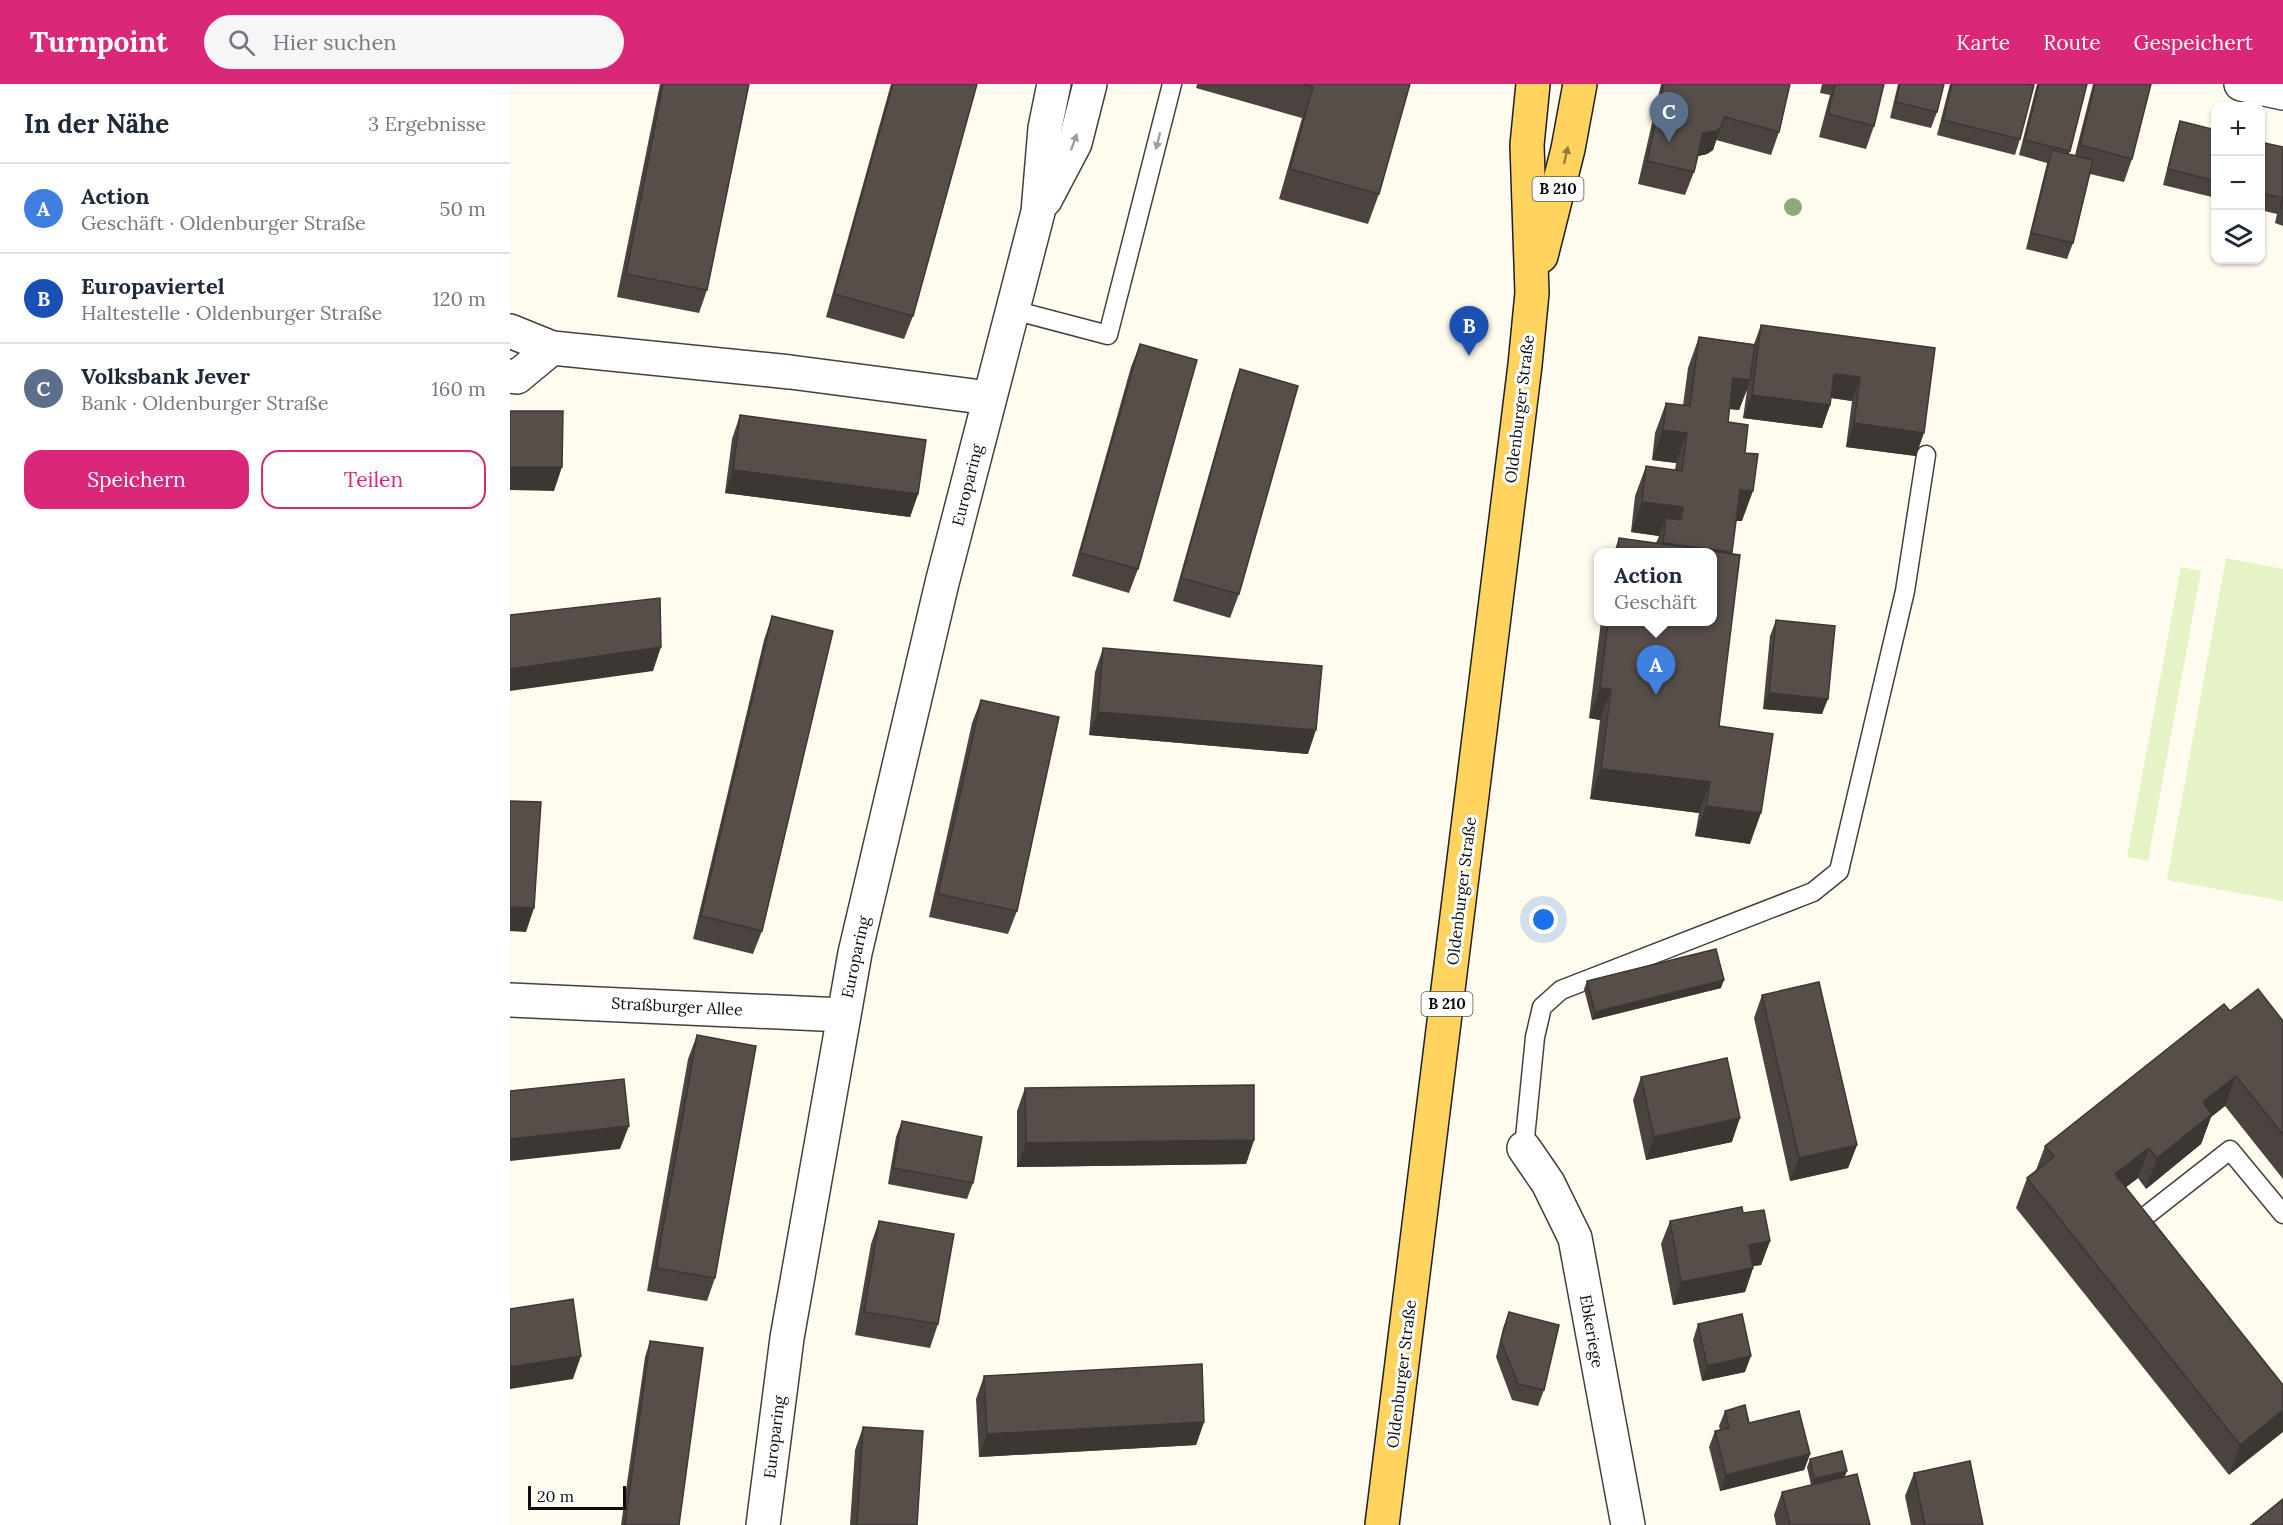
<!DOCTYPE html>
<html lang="de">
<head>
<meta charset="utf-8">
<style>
  body { margin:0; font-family:Lora,serif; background:#f6f6f7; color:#1f2937 }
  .controls { position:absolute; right:18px; top:18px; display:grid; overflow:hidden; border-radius:12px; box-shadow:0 2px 4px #0004 }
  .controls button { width:54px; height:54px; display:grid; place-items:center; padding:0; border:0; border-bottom:2px solid #e0e1e3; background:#fff; color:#1f2937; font:30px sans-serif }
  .scale { position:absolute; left:18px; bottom:15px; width:98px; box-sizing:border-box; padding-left:6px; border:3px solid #0e0e0e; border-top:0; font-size:16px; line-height:21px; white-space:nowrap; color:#0e0e0e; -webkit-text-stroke:4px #fff; paint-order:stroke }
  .you { position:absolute; left:1034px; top:836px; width:21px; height:21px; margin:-15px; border:4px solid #fff; border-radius:50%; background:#1a73e8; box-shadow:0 0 0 9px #1a73e833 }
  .badge { display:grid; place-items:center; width:39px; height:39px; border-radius:50%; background:#db2777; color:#fff; font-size:20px; font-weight:700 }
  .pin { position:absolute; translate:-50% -50px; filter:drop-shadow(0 2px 3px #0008) }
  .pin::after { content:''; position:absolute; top:32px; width:21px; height:18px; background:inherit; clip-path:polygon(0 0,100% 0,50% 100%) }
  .popup { position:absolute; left:1084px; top:464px; width:123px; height:78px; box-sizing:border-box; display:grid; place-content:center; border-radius:12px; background:#fff; filter:drop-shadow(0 2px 4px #0005); font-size:20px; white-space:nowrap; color:#747a83 }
  .popup b { font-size:22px; color:#1f2937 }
  .popup::after { content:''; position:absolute; left:50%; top:100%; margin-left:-12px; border:12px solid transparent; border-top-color:#fff }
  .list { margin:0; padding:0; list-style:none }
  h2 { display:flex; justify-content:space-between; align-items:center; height:78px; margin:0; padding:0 24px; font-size:26px }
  h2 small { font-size:20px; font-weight:400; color:#747a83 }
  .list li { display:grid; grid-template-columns:39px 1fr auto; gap:18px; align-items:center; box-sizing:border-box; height:90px; padding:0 24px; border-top:2px solid #e0e1e3 }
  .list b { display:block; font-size:22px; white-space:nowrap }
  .list p { margin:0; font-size:20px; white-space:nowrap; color:#747a83 }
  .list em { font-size:20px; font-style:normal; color:#747a83 }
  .actions { display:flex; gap:12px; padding:18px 24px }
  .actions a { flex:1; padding:14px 0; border:2px solid #db2777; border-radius:18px; text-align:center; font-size:21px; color:#db2777 }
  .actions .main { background:#db2777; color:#fff }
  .icon { flex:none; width:33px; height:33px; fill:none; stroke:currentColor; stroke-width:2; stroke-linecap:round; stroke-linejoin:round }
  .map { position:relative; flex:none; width:1773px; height:1441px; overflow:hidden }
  header { display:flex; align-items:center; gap:36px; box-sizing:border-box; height:84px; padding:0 30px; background:#db2777; color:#fff }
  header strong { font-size:28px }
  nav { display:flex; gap:33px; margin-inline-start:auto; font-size:21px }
  .search { width:420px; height:54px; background:#f6f6f7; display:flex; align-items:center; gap:15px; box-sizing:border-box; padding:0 21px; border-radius:33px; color:#747a83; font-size:22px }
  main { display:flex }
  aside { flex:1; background:#fff }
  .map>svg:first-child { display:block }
  .pitch { fill:#e5f3c7 }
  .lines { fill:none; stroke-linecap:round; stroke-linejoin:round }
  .lane-casing { stroke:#414141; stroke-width:21 }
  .street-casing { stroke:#414141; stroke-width:36 }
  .primary-casing { stroke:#1f1f1f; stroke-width:36 }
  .lane { stroke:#fff; stroke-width:18 }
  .street { stroke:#fff; stroke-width:33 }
  .primary { stroke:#ffd45e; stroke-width:33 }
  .tree { fill:#8bac79 }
  .wall { fill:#4b433f }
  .shaded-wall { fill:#3d3733 }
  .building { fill:#574e49; stroke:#3d3733; stroke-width:1.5 }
  .oneway { fill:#9f9f9f }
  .oneway2 { fill:#937b3a }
  .labels { text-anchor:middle; stroke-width:6; stroke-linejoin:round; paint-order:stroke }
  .shield { fill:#fff; stroke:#565656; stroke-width:1.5 }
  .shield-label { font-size:15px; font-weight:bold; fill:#0e0e0e }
  .street-label { font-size:16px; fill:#0e0e0e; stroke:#fff }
</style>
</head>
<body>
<header>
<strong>Turnpoint</strong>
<div class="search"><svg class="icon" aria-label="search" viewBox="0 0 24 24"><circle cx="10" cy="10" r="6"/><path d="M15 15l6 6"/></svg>Hier suchen</div>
<nav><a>Karte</a><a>Route</a><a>Gespeichert</a></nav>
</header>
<main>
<aside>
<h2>In der Nähe<small>3 Ergebnisse</small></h2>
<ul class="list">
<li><span class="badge" style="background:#3f7fe0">A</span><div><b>Action</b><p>Geschäft · Oldenburger Straße</p></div><em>50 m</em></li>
<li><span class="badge" style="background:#1a4fb4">B</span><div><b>Europaviertel</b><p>Haltestelle · Oldenburger Straße</p></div><em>120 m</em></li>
<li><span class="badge" style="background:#5c6f8a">C</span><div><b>Volksbank Jever</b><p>Bank · Oldenburger Straße</p></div><em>160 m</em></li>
</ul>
<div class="actions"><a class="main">Speichern</a><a>Teilen</a></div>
</aside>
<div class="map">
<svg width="1773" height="1441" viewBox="0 0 1773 1441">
  <rect width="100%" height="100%" fill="#fffbee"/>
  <g class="pitch">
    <polygon points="1716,474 1773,485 1773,817 1657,796"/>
    <polygon points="1671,483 1691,487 1638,777 1617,773"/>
  </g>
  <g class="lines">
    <g class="lane-casing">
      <g id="lane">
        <polyline points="503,226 598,251 662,0"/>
        <polyline points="1014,1064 1025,953 1032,923 1051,906 1303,808 1329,787 1395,507 1416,371"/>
        <polyline points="1635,1147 1628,1138 1720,1066 1773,1130"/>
      </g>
    </g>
    <g class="street-casing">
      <g id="street">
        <polyline points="1731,0 1773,9"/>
        <polyline points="535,116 565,59 580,0"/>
        <polyline points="0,247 42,264 280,288 479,314"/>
        <polyline points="0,292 7,293 42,264"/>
        <polyline points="0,916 333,931"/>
        <polyline points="1014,1064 1038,1099 1065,1154 1118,1441"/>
        <polyline points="253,1441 277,1254 345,869 432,499 528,128 535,44 544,0"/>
      </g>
    </g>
    <g class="primary-casing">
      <g id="primary">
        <polyline points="1031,172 1058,65 1070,0"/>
        <polyline points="872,1441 1015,281 1022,209 1017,61 1023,0"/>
      </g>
    </g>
    <use href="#lane" class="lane"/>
    <use href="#street" class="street"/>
    <use href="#primary" class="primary"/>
  </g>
  <circle class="tree" cx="1283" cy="123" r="9"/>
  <g class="wall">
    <polygon points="150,0 239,0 197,206 189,229 107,213"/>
    <polygon points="381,0 467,0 403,232 394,255 316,233"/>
    <polygon points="687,0 900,0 869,110 858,140 769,115 792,34 686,4"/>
    <polygon points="1151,0 1280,0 1269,48 1261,71 1206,56 1203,66 1197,70 1188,72 1184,88 1175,111 1128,100"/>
    <polygon points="1312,0 1374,0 1364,42 1356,65 1309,53 1320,11 1310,9"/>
    <polygon points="1388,0 1434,0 1427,28 1421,44 1380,34"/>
    <polygon points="1440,0 1519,0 1510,55 1505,71 1427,51"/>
    <polygon points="1527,0 1577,0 1559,70 1565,71 1583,0 1641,0 1622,75 1614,98 1580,90 1563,159 1557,175 1516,165 1537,79 1509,71"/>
    <polygon points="1670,37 1706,46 1706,114 1653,101 1665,53"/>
    <polygon points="1750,58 1773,63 1773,142 1765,139 1767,130 1750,126"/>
    <polygon points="1251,241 1425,264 1406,372 1336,363 1342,317 1321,314 1320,321 1312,344 1233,334 1237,306 1229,326 1219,325 1218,338 1235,369 1232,437 1226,437 1222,470 1209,642 1240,760 1185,752 1189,729 1080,715 1090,636 1079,634 1091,537 1203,537 1203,468 1104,468 1109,454 1146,459 1149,452 1121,448 1125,412 1136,382 1165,386 1166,379 1142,376 1145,349 1156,319 1173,321 1178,284 1189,253 1244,260"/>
    <polygon points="630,260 628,485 619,509 562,492 621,283"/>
    <polygon points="730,285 729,510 720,534 663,517 722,309"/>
    <polygon points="230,331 408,410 400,433 215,409 222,355"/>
    <polygon points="262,532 252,847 243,870 183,855 254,556"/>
    <polygon points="1266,536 1312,630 1253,625 1260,552"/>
    <polygon points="593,564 798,670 579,651 585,588"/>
    <polygon points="471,616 507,827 498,850 419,833 462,639"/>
    <polygon points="1077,897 1211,904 1082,936 1074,905"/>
    <polygon points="1252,911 1347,1061 1338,1084 1280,1097 1244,934"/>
    <polygon points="1720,927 1773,937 1773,1095 1715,1022 1701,1033 1691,1060 1636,1105 1628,1094 1616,1103 1773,1301 1719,1391 1506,1124 1517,1094 1526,1086 1535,1062"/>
    <polygon points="187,951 205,1194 197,1217 137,1207 178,975"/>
    <polygon points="1131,993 1222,1058 1136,1076 1123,1016"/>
    <polygon points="515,1004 744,1056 736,1080 507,1083 507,1027"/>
    <polygon points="392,1037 463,1099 457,1115 378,1100 386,1053"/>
    <polygon points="1233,1129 1260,1157 1251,1181 1243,1182 1243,1184 1235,1208 1163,1221 1151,1160 1160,1137"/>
    <polygon points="369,1137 428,1240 420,1264 345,1251 361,1160"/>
    <polygon points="999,1228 1034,1306 1028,1322 1002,1316 986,1273 993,1244"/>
    <polygon points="1188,1240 1235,1288 1192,1297 1183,1256"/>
    <polygon points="140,1257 169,1441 111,1441 135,1273"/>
    <polygon points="474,1292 694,1338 686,1361 469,1373 466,1315"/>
    <polygon points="1215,1327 1300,1370 1294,1386 1210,1407 1199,1363 1205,1347 1210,1346 1209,1342"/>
    <polygon points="353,1343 407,1441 340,1441 345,1366"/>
    <polygon points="1300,1375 1335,1393 1360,1441 1266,1441 1264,1431 1272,1408 1301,1401 1297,1383"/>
    <polygon points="1404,1389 1473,1441 1401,1441 1395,1412"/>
  </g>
  <g class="shaded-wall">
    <polygon points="1211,43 1203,66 1197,70 1184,73 1193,49"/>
    <polygon points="1324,290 1350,293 1342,317 1315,313"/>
    <polygon points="1223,294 1240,296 1229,326 1212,324"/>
    <polygon points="1242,311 1320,321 1312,344 1233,334"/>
    <polygon points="1344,339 1414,349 1406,372 1336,363"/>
    <polygon points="1153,346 1177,349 1166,379 1142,376"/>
    <polygon points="0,383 52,383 44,407 0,406"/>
    <polygon points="223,386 408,410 400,433 215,409"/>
    <polygon points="1230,406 1243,407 1232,437 1219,436"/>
    <polygon points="1132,418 1173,423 1162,454 1156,434 1149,452 1121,448"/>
    <polygon points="1153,459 1222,468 1211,498 1149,468"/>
    <polygon points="151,563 143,587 0,607 0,585"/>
    <polygon points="1090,604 1101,605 1090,636 1079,634"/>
    <polygon points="1259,609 1318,615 1312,630 1253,625"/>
    <polygon points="588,628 806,646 798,670 579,651"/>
    <polygon points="1091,685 1200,698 1189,729 1080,715"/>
    <polygon points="1196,722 1251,729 1240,760 1185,752"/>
    <polygon points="0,823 24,824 16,848 0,847"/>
    <polygon points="1214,896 1211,904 1082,936 1085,928"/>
    <polygon points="1726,992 1715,1022 1701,1033 1691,1060 1636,1105 1647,1074 1693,1018"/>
    <polygon points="1230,1034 1222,1058 1136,1076 1144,1053"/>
    <polygon points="119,1042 110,1065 0,1077 0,1055"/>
    <polygon points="744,1056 736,1080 507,1083 516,1059"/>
    <polygon points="1347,1061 1338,1084 1280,1097 1289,1074"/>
    <polygon points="1639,1064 1628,1094 1594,1120 1605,1090"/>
    <polygon points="1260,1157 1251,1181 1230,1184 1239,1161"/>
    <polygon points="1243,1184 1235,1208 1163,1221 1171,1198"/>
    <polygon points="71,1272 63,1295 0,1305 0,1283"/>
    <polygon points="1241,1272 1235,1288 1192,1297 1197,1282"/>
    <polygon points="1773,1326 1773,1348 1719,1391 1730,1361"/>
    <polygon points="694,1338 686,1361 469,1373 477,1350"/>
    <polygon points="1300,1370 1294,1386 1210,1407 1216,1391"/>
    <polygon points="1337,1387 1334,1395 1301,1403 1304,1395"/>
  </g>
  <g class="building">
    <polygon points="153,0 239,0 197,206 116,190"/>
    <polygon points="383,0 467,0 403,232 324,210"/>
    <polygon points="791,0 900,0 869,110 780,85 803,3"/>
    <polygon points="1154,0 1280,0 1269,48 1215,33 1211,43 1206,47 1193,49 1184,88 1137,77"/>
    <polygon points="1325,0 1374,0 1364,42 1318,30"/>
    <polygon points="1390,0 1434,0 1427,28 1386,18"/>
    <polygon points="1442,0 1519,0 1524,1 1510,55 1433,36"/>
    <polygon points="1529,0 1577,0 1560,67 1515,56"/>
    <polygon points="1585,0 1641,0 1622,75 1570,61"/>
    <polygon points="1670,37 1706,46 1706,97 1658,85"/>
    <polygon points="1750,58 1773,63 1773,124 1770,124 1773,114 1750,109"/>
    <polygon points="1542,66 1583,76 1563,159 1521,149"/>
    <polygon points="1251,241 1425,264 1414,349 1344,339 1350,293 1324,290 1320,321 1242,311"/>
    <polygon points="1189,253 1245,261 1240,296 1223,294 1218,338 1238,341 1235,369 1248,370 1243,407 1230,406 1222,468 1153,459 1156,434 1171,436 1173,423 1132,418 1136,382 1172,387 1177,349 1153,346 1156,319 1180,322"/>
    <polygon points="630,260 687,276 628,485 570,469"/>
    <polygon points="730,285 788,302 729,510 671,494"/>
    <polygon points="0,327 53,327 52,383 0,383"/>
    <polygon points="230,331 416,356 408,410 223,386"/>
    <polygon points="1109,454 1230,471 1209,642 1263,650 1251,729 1196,722 1200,698 1091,685 1101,605 1090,604 1098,537 1203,537 1203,468 1107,468"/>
    <polygon points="150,514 151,563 0,585 0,531"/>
    <polygon points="262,532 323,547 252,847 191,832"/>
    <polygon points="1266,536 1325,542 1318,615 1259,609"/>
    <polygon points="593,564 812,582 806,646 588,628"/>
    <polygon points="471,616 549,633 507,827 428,810"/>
    <polygon points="0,717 31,718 24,824 0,823"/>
    <polygon points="1206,865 1214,896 1085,928 1077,897"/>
    <polygon points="1309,898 1347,1061 1289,1074 1252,911"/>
    <polygon points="1748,905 1773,937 1773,1051 1726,992 1693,1018 1702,1030 1647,1074 1639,1064 1605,1090 1773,1301 1773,1326 1730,1361 1517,1094 1544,1073 1535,1062 1714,920 1720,927"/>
    <polygon points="187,951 246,962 205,1194 146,1184"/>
    <polygon points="1217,974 1230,1034 1144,1053 1131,993"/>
    <polygon points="114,995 119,1042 0,1055 0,1007"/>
    <polygon points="744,1001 744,1056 516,1059 515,1004"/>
    <polygon points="392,1037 472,1053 463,1099 383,1084"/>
    <polygon points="1232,1123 1233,1129 1254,1126 1260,1157 1239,1161 1243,1184 1171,1198 1160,1137"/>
    <polygon points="369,1137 444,1150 428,1240 354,1228"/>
    <polygon points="63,1215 71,1272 0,1283 0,1225"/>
    <polygon points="999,1228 1049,1241 1034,1306 1008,1300 991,1257"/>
    <polygon points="1232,1230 1241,1272 1197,1282 1188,1240"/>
    <polygon points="140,1257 193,1264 169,1441 115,1441"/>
    <polygon points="692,1280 694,1338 477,1350 474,1292"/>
    <polygon points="1235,1321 1239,1339 1289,1327 1300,1370 1216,1391 1205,1347 1219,1344 1215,1327"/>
    <polygon points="353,1343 413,1347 407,1441 347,1441"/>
    <polygon points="1332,1367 1337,1387 1304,1395 1300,1375"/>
    <polygon points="1460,1377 1473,1441 1415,1441 1404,1389"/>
    <polygon points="1347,1390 1360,1441 1280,1441 1272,1408"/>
    <polygon points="1773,1415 1773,1441 1741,1441"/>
  </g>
  <defs><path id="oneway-solid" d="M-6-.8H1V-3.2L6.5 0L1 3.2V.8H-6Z" transform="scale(1.5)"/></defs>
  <g class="oneway">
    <use href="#oneway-solid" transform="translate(648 57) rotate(104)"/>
    <use href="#oneway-solid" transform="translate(564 58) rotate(-70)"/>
  </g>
  <use class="oneway2" href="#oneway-solid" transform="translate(1056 71) rotate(-77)"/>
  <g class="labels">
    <g class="shield">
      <rect x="1022.5" y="93" width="51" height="24" rx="4.5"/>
      <rect x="911.5" y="908" width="51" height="24" rx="4.5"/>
    </g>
    <g class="shield-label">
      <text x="1048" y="110">B 210</text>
      <text x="937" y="925">B 210</text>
    </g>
    <g class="street-label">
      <text transform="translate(1009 325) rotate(-83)" y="6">Oldenburger Straße</text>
      <text transform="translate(457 401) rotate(-76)" y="6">Europaring</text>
      <text transform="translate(951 807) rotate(-83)" y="6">Oldenburger Straße</text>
      <text transform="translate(345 873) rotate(-78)" y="6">Europaring</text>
      <text transform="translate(167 922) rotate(3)" y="6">Straßburger Allee</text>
      <text transform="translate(1082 1247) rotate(80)" y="6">Ebkeriege</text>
      <text transform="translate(891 1290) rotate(-83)" y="6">Oldenburger Straße</text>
      <text transform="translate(264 1353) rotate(-83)" y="6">Europaring</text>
    </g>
  </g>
</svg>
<div class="controls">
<button>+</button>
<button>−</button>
<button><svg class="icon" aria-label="layers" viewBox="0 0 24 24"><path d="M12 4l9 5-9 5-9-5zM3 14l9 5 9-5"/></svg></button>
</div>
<div class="scale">20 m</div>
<div class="you"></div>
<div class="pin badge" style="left:1146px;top:611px;background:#3f7fe0">A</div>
<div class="popup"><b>Action</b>Geschäft</div>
<div class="pin badge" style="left:959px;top:272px;background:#1a4fb4">B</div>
<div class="pin badge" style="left:1159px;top:58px;background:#5c6f8a">C</div>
</div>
</main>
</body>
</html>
